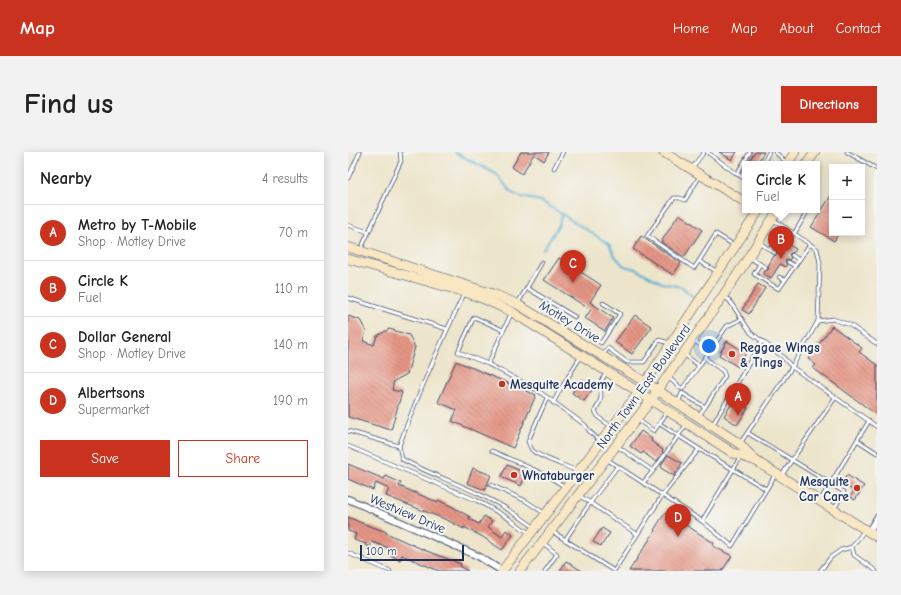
<!DOCTYPE html>
<html lang="en">
<head>
<meta charset="utf-8">
<style>
  body { margin:0; font-family:"Comic Neue",sans-serif; background:#f2f2f2; color:#222 }
  .controls { position:absolute; right:12px; top:12px; display:grid; overflow:hidden; border-radius:0px; box-shadow:0 2px 10px #0003 }
  .controls button { width:36px; height:36px; display:grid; place-items:center; padding:0; border:0; border-bottom:1px solid #e0e0e0; background:#fff; color:#222; font:20px sans-serif }
  .scale { position:absolute; left:12px; bottom:10px; width:104px; box-sizing:border-box; padding-left:4px; border:2px solid #1b2f5e; border-top:0; font-size:11px; line-height:14px; white-space:nowrap; color:#1b2f5e; -webkit-text-stroke:3px #f6f6f2; paint-order:stroke }
  .you { position:absolute; left:361px; top:194px; width:14px; height:14px; margin:-10px; border:3px solid #fff; border-radius:50%; background:#1a73e8; box-shadow:0 0 0 6px #1a73e833 }
  .badge { display:grid; place-items:center; width:26px; height:26px; border-radius:50%; background:#c8321e; color:#fff; font-size:13px; font-weight:700 }
  .pin { position:absolute; translate:-50% -33px; filter:drop-shadow(0 1px 2px #0008) }
  .pin::after { content:''; position:absolute; top:21px; width:14px; height:12px; background:inherit; clip-path:polygon(0 0,100% 0,50% 100%) }
  .popup { position:absolute; left:394px; top:9px; width:78px; height:52px; box-sizing:border-box; display:grid; place-content:center; border-radius:0px; background:#fff; filter:drop-shadow(0 1px 3px #0005); font-size:13px; white-space:nowrap; color:#767676 }
  .popup b { font-size:15px; color:#222 }
  .popup::after { content:''; position:absolute; left:50%; top:100%; margin-left:-8px; border:8px solid transparent; border-top-color:#fff }
  .list { margin:0; padding:0; list-style:none }
  h2 { display:flex; justify-content:space-between; align-items:center; height:52px; margin:0; padding:0 16px; font-size:17px }
  h2 small { font-size:13px; font-weight:400; color:#767676 }
  .list li { display:grid; grid-template-columns:26px 1fr auto; gap:12px; align-items:center; box-sizing:border-box; height:56px; padding:0 16px; border-top:1px solid #e0e0e0 }
  .list b { display:block; font-size:15px; white-space:nowrap }
  .list p { margin:0; font-size:13px; white-space:nowrap; color:#767676 }
  .list em { font-size:13px; font-style:normal; color:#767676 }
  .actions { display:flex; gap:8px; padding:12px 16px }
  .actions a { flex:1; padding:9px 0; border:1px solid #c8321e; border-radius:0px; text-align:center; font-size:14px; color:#c8321e }
  .actions .main { background:#c8321e; color:#fff }
  .map { position:relative; flex:none; width:529px; height:419px; overflow:hidden; border-radius:0px }
  header { display:flex; align-items:center; gap:24px; box-sizing:border-box; height:56px; padding:0 20px; background:#c8321e; color:#fff }
  header strong { font-size:19px }
  nav { display:flex; gap:22px; margin-inline-start:auto; font-size:14px }
  .intro { display:flex; align-items:center; justify-content:space-between; box-sizing:border-box; height:96px; padding:0 24px }
  h1 { margin:0; font-size:28px }
  .button { padding:10px 18px; border-radius:0px; background:#c8321e; color:#fff; font-size:14px; font-weight:700 }
  main { display:flex; gap:24px; padding:0 24px }
  aside { flex:1; background:#fff; border-radius:0px; box-shadow:0 2px 10px #0003 }
  .map>svg:first-child { display:block }
  .lines { fill:none; stroke-linecap:round; stroke-linejoin:round }
  .stream { stroke:#55aed2; stroke-width:2 }
  .building { fill:url(#building-back-hatch) }
  .lane-casing { stroke:#3a4a6e; stroke-width:4.5 }
  .street-casing { stroke:#3a4a6e; stroke-width:8 }
  .secondary-casing { stroke:#3a4a6e; stroke-width:10 }
  .lane { stroke:#fff; stroke-width:3 }
  .street { stroke:#fff; stroke-width:6 }
  .secondary { stroke:#f9e7c3; stroke-width:9 }
  .poi-dot { fill:#c8321e; stroke:#f6f6f2; stroke-width:1.5 }
  .labels { text-anchor:middle; stroke-width:4; stroke-linejoin:round; paint-order:stroke }
  .street-label { font-size:13px; fill:#1b2f5e; stroke:#f6f6f2 }
  .poi-label { font-size:13px; font-weight:bold; fill:#1b2f5e; stroke:#f6f6f2; text-anchor:start }
</style>
</head>
<body>
<header>
<strong>Map</strong>
<nav><a>Home</a><a>Map</a><a>About</a><a>Contact</a></nav>
</header>
<div class="intro"><h1>Find us</h1><a class="button">Directions</a></div>
<main>
<aside>
<h2>Nearby<small>4 results</small></h2>
<ul class="list">
<li><span class="badge">A</span><div><b>Metro by T-Mobile</b><p>Shop · Motley Drive</p></div><em>70 m</em></li>
<li><span class="badge">B</span><div><b>Circle K</b><p>Fuel</p></div><em>110 m</em></li>
<li><span class="badge">C</span><div><b>Dollar General</b><p>Shop · Motley Drive</p></div><em>140 m</em></li>
<li><span class="badge">D</span><div><b>Albertsons</b><p>Supermarket</p></div><em>190 m</em></li>
</ul>
<div class="actions"><a class="main">Save</a><a>Share</a></div>
</aside>
<div class="map">
<svg width="529" height="419" viewBox="0 0 529 419">
  <defs>
    <pattern id="building-back-hatch" width="6" height="6" patternUnits="userSpaceOnUse"><rect width="6" height="6" fill="#e59585"/><path d="M-1 5l2 2M0 0l6 6M5-1l2 2" fill="none" stroke="#b97a70"/></pattern>
  </defs>
  <rect width="100%" height="100%" fill="#f6f6f2"/>
  <filter id="ink" filterUnits="userSpaceOnUse"><feTurbulence type="fractalNoise" baseFrequency=".025" numOctaves="2"/><feDisplacementMap in="SourceGraphic" scale="8" xChannelSelector="R" yChannelSelector="G"/><feConvolveMatrix kernelMatrix="1 2 1 2 8 2 1 2 1" color-interpolation-filters="sRGB"/></filter>
  <filter id="wash" filterUnits="userSpaceOnUse"><feTurbulence type="fractalNoise" baseFrequency=".012" numOctaves="4" result="noise"/><feDisplacementMap in="SourceGraphic" scale="16" xChannelSelector="R" yChannelSelector="G"/><feGaussianBlur stdDeviation="0.9" result="paint"/><feColorMatrix in="noise" values="0 0 0 0 0 0 0 0 0 0 0 0 0 0 0 0 0 1.4 0 .05"/><feComposite in="paint" operator="in"/></filter>
  <g filter="url(#wash)">
    <rect width="100%" height="100%" fill="#ede5cb"/>
    <g class="lines">
      <g class="stream">
        <polyline points="106,0 148,22 164,41 173,45 193,49 261,92 267,104 276,114 288,117 314,131 334,135 345,145"/>
        <polyline points="195,98 211,73 214,62"/>
      </g>
    </g>
    <g id="blocks">
      <g class="building">
        <polygon points="173,0 201,0 196,9 186,2 174,22 164,15"/>
        <polygon points="371,0 389,0 384,8"/>
        <polygon points="407,0 416,0 409,12 399,12"/>
        <polygon points="484,42 484,81 491,81 486,89 463,75"/>
        <polygon points="331,62 354,78 336,105 313,90"/>
        <polygon points="293,84 333,111 325,123 285,97"/>
        <polygon points="434,89 448,97 446,100 441,102 443,106 442,107 438,108 437,110 439,113 437,115 432,112 423,126 415,122 417,119 421,117 420,114 426,104 430,102 429,99"/>
        <polygon points="211,106 253,133 242,150 265,166 257,179 237,166 243,158 196,128"/>
        <polygon points="410,132 417,136 401,162 394,158"/>
        <polygon points="287,163 304,175 284,202 267,190"/>
        <polygon points="0,164 12,168 18,179 15,189 26,193 29,184 41,177 61,183 67,195 59,222 46,229 44,238 54,240 43,278 0,265"/>
        <polygon points="484,174 514,196 511,200 529,213 529,263 465,216 468,213 460,207"/>
        <polygon points="379,189 398,201 390,215 371,203"/>
        <polygon points="108,209 188,243 165,296 104,269 109,258 90,250"/>
        <polygon points="233,228 245,237 236,249 224,241"/>
        <polygon points="386,248 400,256 389,273 376,264"/>
        <polygon points="293,279 304,287 303,289 315,298 314,299 315,300 308,310 295,300 293,302 282,294"/>
        <polygon points="320,303 334,311 326,324 313,316 314,315 313,313"/>
        <polygon points="0,312 36,327 38,324 53,331 51,334 89,350 90,348 105,355 122,365 121,367 131,372 136,364 144,369 140,375 154,385 158,378 165,383 154,398 135,385 116,375 116,377 99,368 38,344 41,337 28,331 25,338 0,327"/>
        <polygon points="159,313 178,321 173,334 153,325"/>
        <polygon points="125,316 143,323 137,338 119,331"/>
        <polygon points="499,323 516,334 507,348 502,345 506,339 494,331"/>
        <polygon points="317,361 336,375 338,373 366,391 365,394 384,404 374,419 281,419 307,379 306,378"/>
        <polygon points="0,365 21,374 39,380 38,381 76,398 113,412 112,414 120,419 91,419 54,403 52,408 42,403 44,397 24,390 22,395 17,393 18,392 6,388 8,382 0,379"/>
        <polygon points="254,376 262,381 253,394 245,390"/>
        <polygon points="218,409 234,419 212,419"/>
      </g>
    </g>
  </g>
  <g filter="url(#ink)">
    <use href="#blocks" fill-opacity="0" stroke="#3a4a6e" stroke-width="1"/>
    <g class="lines">
      <g class="lane-casing">
        <g id="lane">
          <polyline points="359,0 389,22 402,0"/>
          <polyline points="427,0 438,10"/>
          <polyline points="499,0 529,17"/>
          <polyline points="415,12 421,0"/>
          <polyline points="206,16 215,0"/>
          <polyline points="344,16 356,0"/>
          <polyline points="389,22 397,27"/>
          <polyline points="0,26 12,0"/>
          <polyline points="0,73 20,80"/>
          <polyline points="446,82 460,58"/>
          <polyline points="412,91 422,98 438,76"/>
          <polyline points="13,97 53,9 52,0"/>
          <polyline points="422,98 427,101"/>
          <polyline points="444,103 451,108"/>
          <polyline points="402,106 412,112 406,122 431,137 462,92"/>
          <polyline points="351,109 346,116 299,84 326,46 332,46 337,48 352,24"/>
          <polyline points="440,110 447,114"/>
          <polyline points="412,112 418,116"/>
          <polyline points="370,120 351,109 368,82 386,93"/>
          <polyline points="431,125 437,128"/>
          <polyline points="179,136 227,165"/>
          <polyline points="376,145 381,148 403,181 434,204 444,215 470,169 472,111 469,97 426,68"/>
          <polyline points="0,146 99,177"/>
          <polyline points="170,151 194,110"/>
          <polyline points="163,162 140,212 189,238 237,273 242,280 251,288"/>
          <polyline points="470,169 485,167 502,173 529,192"/>
          <polyline points="232,177 253,191 272,162 255,151"/>
          <polyline points="346,188 361,200 379,174 394,167"/>
          <polyline points="336,202 351,214 361,200"/>
          <polyline points="255,203 260,196 279,210 296,210 311,188 321,191"/>
          <polyline points="140,212 110,200 126,165 155,178"/>
          <path d="M258 221 251 233C255 246 253 248 247 259L251 266 263 274"/>
          <polyline points="321,226 334,237 351,214"/>
          <path d="M199 246 180 289C181 292 182 295 184 298 190 305 219 314 229 319"/>
          <polyline points="205,251 212,238 233,204"/>
          <polyline points="330,251 334,241 357,255 351,263"/>
          <polyline points="357,255 377,224 375,219 357,206"/>
          <polyline points="290,268 306,279 320,259"/>
          <polyline points="312,272 351,297"/>
          <polyline points="365,272 414,189"/>
          <path d="M0 279 51 294C70 242 92 192 116 142"/>
          <polyline points="400,281 444,308 487,246"/>
          <polyline points="509,288 529,301"/>
          <polyline points="393,290 444,215 521,269"/>
          <polyline points="0,294 128,348 160,366 181,381"/>
          <path d="M51 294 54 307C79 321 107 330 133 343 152 352 169 362 186 375"/>
          <polyline points="269,294 305,319 338,273"/>
          <polyline points="144,299 198,323 216,334"/>
          <polyline points="260,308 354,369 392,306"/>
          <polyline points="434,323 444,308 496,340 486,357"/>
          <polyline points="295,331 305,319"/>
          <polyline points="143,333 178,349 196,361"/>
          <polyline points="232,344 289,382"/>
          <polyline points="473,347 521,269 529,275"/>
          <polyline points="354,369 384,394 427,323"/>
          <polyline points="205,380 266,419 314,344 351,297 418,337"/>
          <polyline points="217,388 242,351 269,315"/>
          <polyline points="195,391 209,402 197,419"/>
          <polyline points="504,395 506,403 528,419"/>
          <polyline points="0,401 42,419"/>
          <polyline points="472,419 483,405 493,398 504,395 516,379"/>
        </g>
      </g>
      <g class="street-casing">
        <g id="street">
          <polyline points="0,347 130,404 154,419"/>
          <polyline points="521,379 529,366"/>
        </g>
      </g>
      <g class="secondary-casing">
        <g id="secondary">
          <polyline points="315,0 397,50"/>
          <polyline points="439,12 447,0"/>
          <polyline points="459,12 467,0"/>
          <polyline points="0,95 148,143 169,152 297,230 392,292 407,308"/>
          <polyline points="0,107 117,140 136,147 164,160 258,219 385,301 408,309 529,385"/>
          <polyline points="154,419 291,240 411,58"/>
          <polyline points="172,419 303,248 360,166 395,114 430,58"/>
        </g>
      </g>
      <use href="#lane" class="lane"/>
      <use href="#street" class="street"/>
      <use href="#secondary" class="secondary"/>
    </g>
  </g>
  <g class="poi-dot">
    <circle cx="384" cy="202" r="4"/>
    <circle cx="154" cy="232" r="4"/>
    <circle cx="166" cy="323" r="4"/>
    <circle cx="509" cy="336" r="4"/>
  </g>
  <g class="labels">
    <g class="street-label">
      <text transform="translate(222 169) rotate(31)" y="5">Motley Drive</text>
      <text transform="translate(295 234) rotate(-54)" y="5">North Town East Boulevard</text>
      <text transform="translate(60 361) rotate(23)" y="5">Westview Drive</text>
    </g>
    <g class="poi-label">
      <text x="392" y="200">Reggae Wings<tspan x="392" dy="15">&amp; Tings</tspan></text>
      <text x="162" y="237">Mesquite Academy</text>
      <text x="174" y="328">Whataburger</text>
      <text x="501" y="334" text-anchor="end">Mesquite<tspan x="501" dy="15">Car Care</tspan></text>
    </g>
  </g>
</svg>
<div class="controls">
<button>+</button>
<button>−</button>
</div>
<div class="scale">100 m</div>
<div class="you"></div>
<div class="pin badge" style="left:390px;top:264px">A</div>
<div class="pin badge" style="left:433px;top:107px">B</div>
<div class="popup"><b>Circle K</b>Fuel</div>
<div class="pin badge" style="left:225px;top:131px">C</div>
<div class="pin badge" style="left:330px;top:385px">D</div>
</div>
</main>
</body>
</html>
